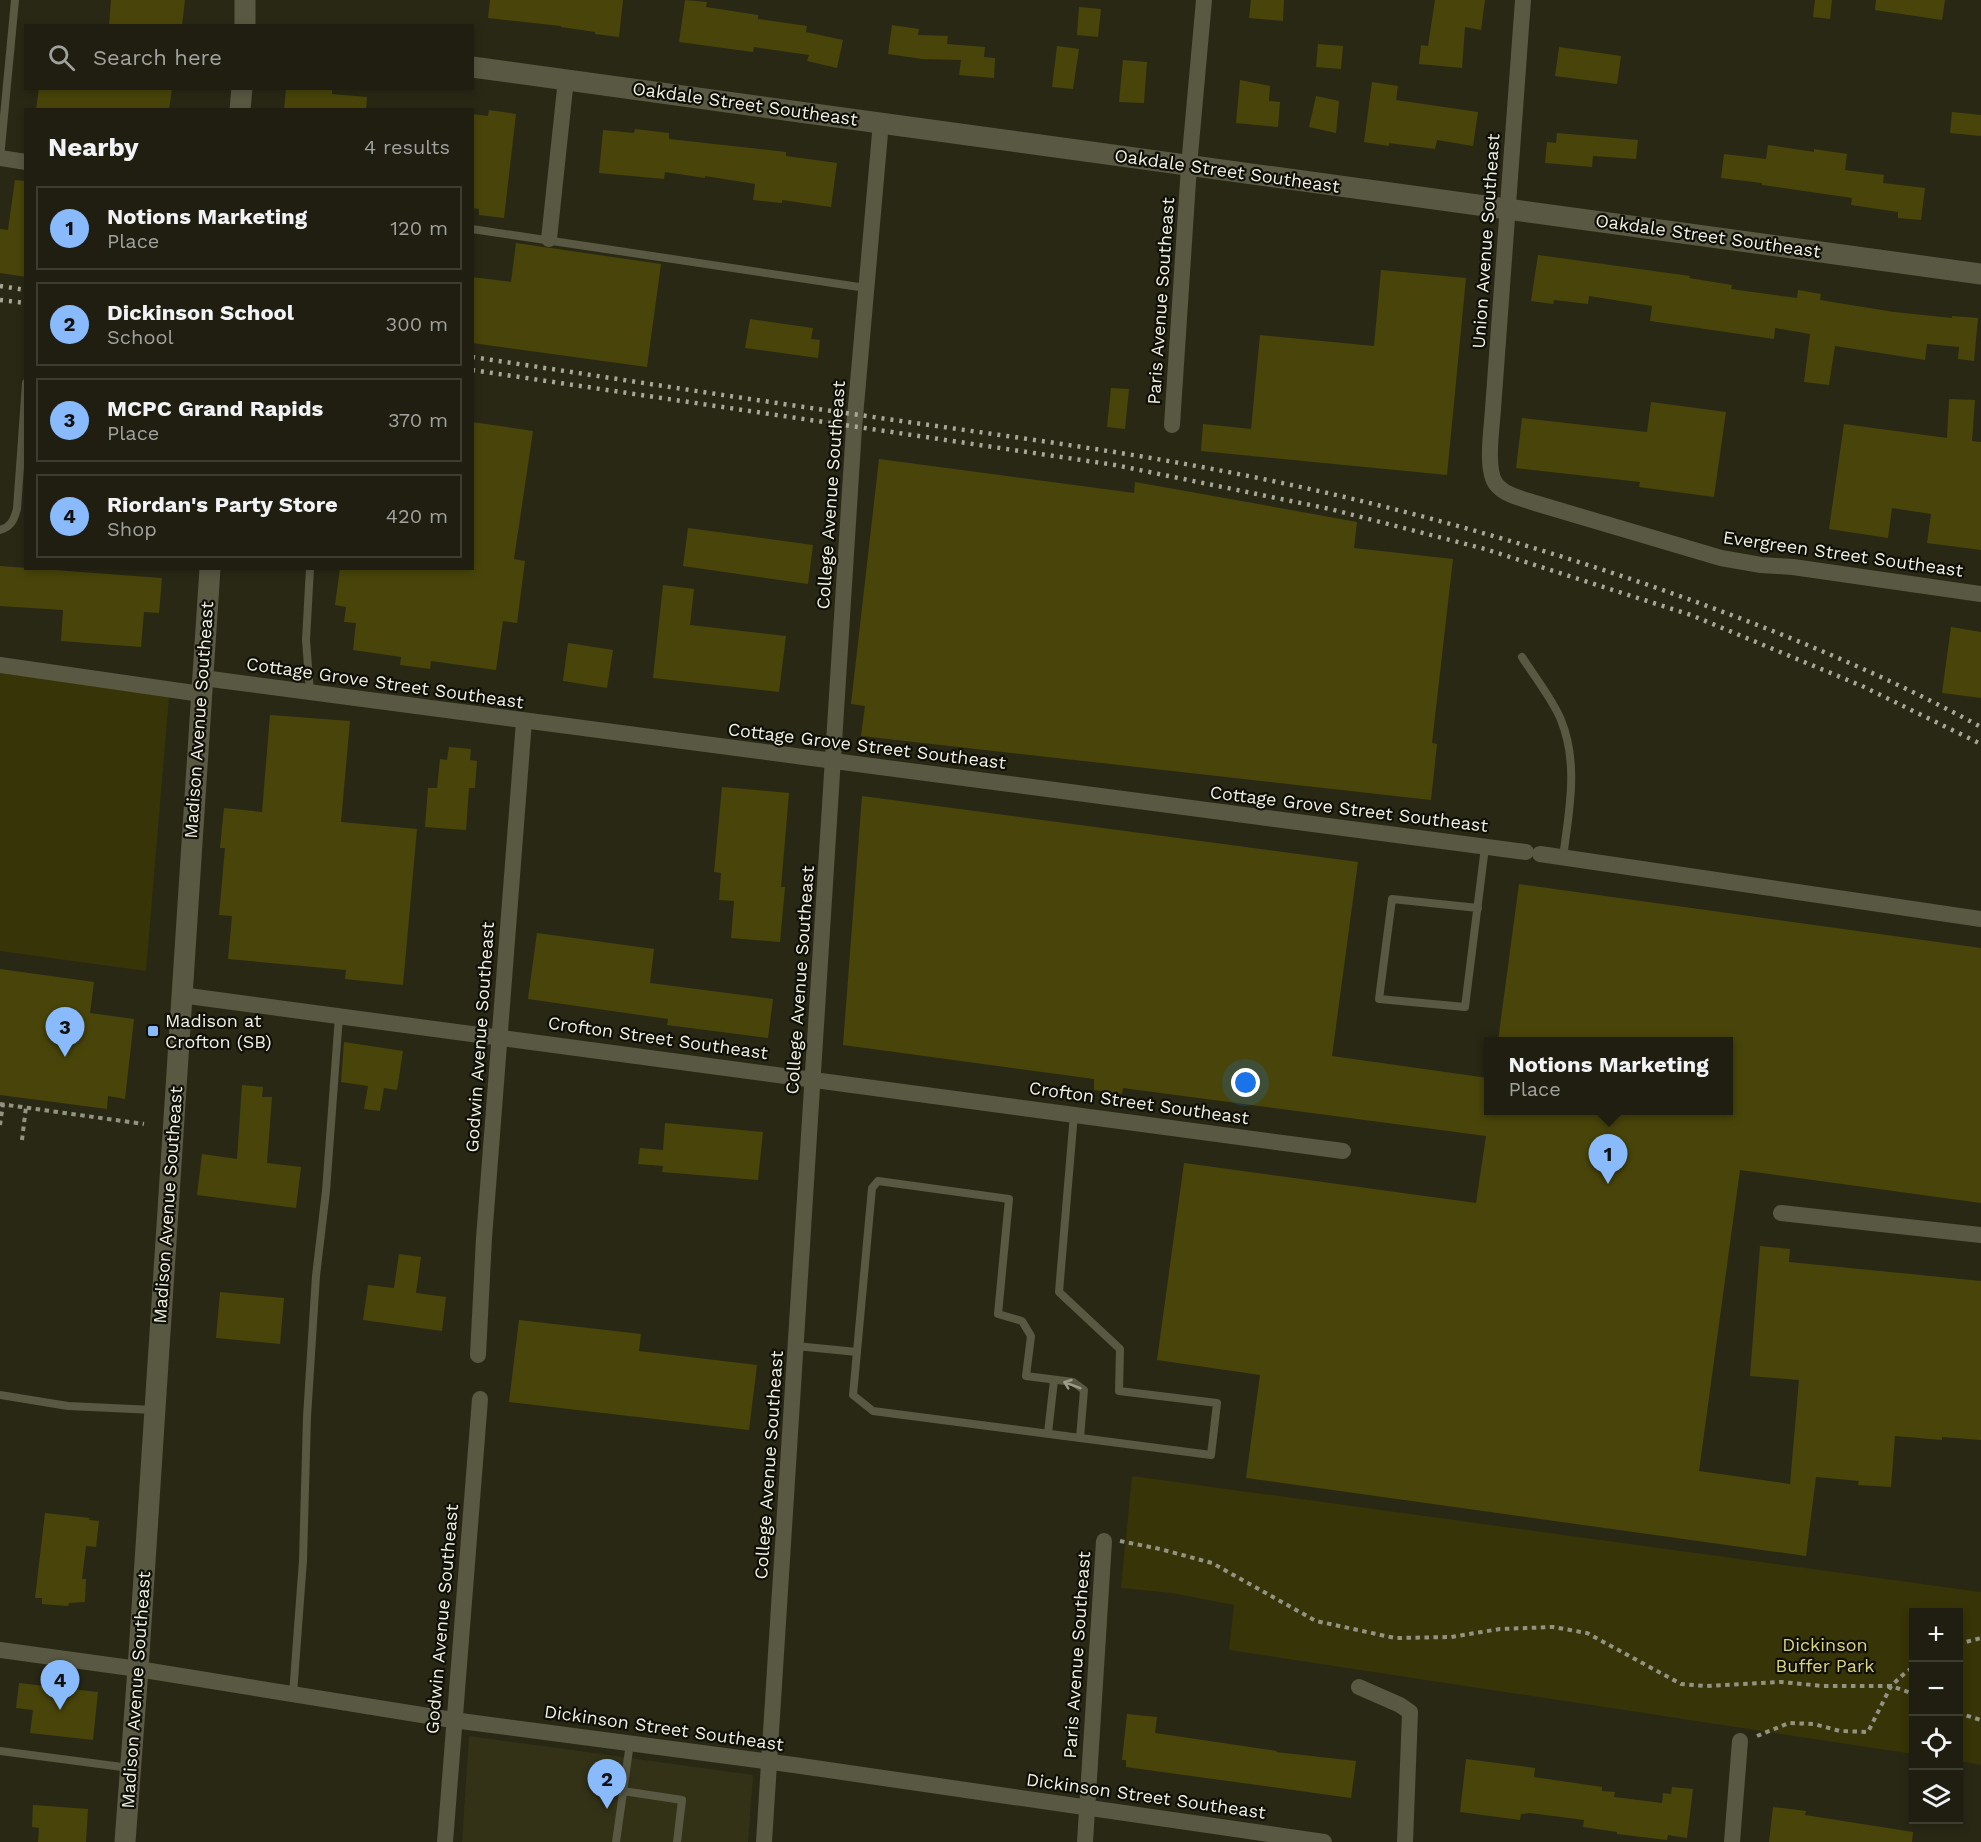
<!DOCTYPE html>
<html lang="en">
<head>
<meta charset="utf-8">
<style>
  body { margin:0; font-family:"Work Sans",sans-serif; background:#2c2b1e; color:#f1f3f6 }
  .controls { position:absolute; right:18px; bottom:18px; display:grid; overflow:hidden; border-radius:0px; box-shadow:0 3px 9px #0003 }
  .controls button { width:54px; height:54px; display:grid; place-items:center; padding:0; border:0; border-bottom:2px solid #3c3c30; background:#1f1e10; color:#f1f3f6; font:30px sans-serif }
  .you { position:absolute; left:1246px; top:1083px; width:21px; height:21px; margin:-15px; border:4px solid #fff; border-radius:50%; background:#1a73e8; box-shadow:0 0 0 9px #1a73e833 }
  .badge { display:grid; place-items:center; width:39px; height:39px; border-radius:50%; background:#89bafc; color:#111; font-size:20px; font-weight:700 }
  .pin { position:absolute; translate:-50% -50px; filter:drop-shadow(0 2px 3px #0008) }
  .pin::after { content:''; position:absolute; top:32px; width:21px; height:18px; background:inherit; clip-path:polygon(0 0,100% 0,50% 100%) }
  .popup { position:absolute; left:1484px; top:1037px; width:249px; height:78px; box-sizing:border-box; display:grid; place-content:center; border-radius:0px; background:#1f1e10; filter:drop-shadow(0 2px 4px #0005); font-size:20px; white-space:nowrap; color:#a1a29f }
  .popup b { font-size:22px; color:#f1f3f6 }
  .popup::after { content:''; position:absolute; left:50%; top:100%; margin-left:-12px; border:12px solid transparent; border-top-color:#1f1e10 }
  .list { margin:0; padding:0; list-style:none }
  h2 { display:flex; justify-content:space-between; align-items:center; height:78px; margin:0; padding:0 24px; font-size:26px }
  h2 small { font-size:20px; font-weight:400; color:#a1a29f }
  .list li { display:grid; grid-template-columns:39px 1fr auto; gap:18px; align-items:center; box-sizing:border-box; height:84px; margin:0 12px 12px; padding:0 12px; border:2px solid #3c3c30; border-radius:0px }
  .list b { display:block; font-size:22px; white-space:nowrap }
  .list p { margin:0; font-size:20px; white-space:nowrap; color:#a1a29f }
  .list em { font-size:20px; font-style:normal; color:#a1a29f }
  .icon { flex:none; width:33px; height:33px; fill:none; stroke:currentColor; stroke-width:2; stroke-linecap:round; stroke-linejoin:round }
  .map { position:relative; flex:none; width:1981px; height:1842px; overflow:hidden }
  .search { position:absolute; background:#1f1e10; box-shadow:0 3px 9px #0003; left:24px; top:24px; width:450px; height:66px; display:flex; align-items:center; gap:15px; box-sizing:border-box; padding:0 21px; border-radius:0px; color:#a1a29f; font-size:22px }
  .panel { position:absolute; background:#1f1e10; box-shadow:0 3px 9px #0003; left:24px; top:108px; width:450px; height:462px; border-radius:0px }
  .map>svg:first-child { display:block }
  .built { fill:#333217 }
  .green { fill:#373407 }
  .building { fill:#49450a }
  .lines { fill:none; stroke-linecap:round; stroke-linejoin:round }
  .path { stroke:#939384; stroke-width:4; stroke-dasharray:4.5 4.5; stroke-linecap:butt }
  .service { stroke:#595842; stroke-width:8 }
  .minor { stroke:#595842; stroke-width:16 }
  .tertiary { stroke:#595842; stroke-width:21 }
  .rail { stroke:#a8a799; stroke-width:4.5; stroke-dasharray:3 6; stroke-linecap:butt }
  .oneway { stroke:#9d9c8b }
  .poi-dot { fill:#89bafc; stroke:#111008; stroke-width:2 }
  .labels { text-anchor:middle; stroke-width:4.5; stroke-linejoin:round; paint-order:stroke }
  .street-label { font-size:18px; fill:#f0f0e4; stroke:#111008 }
  .poi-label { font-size:18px; fill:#f0f0e4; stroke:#111008; text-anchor:start }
  .park-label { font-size:18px; fill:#dbd683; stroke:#111008 }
</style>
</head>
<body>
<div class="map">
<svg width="1981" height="1842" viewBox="0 0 1981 1842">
  <rect width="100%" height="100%" fill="#292815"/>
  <polygon class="built" points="469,1736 753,1775 748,1842 462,1842"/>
  <g class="green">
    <polygon points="0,672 169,697 146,971 0,951"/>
    <polygon points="1132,1476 1981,1592 1981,1765 1959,1761 1958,1612 1914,1612 1913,1754 1229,1650 1234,1605 1172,1593 1121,1588"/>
  </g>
  <g class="building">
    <polygon points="111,0 185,0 182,26 109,26"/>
    <polygon points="490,0 623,0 619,37 595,34 595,32 561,27 561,26 488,18"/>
    <polygon points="685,0 707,2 706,7 758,15 758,19 807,26 806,32 843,40 837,68 807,61 809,55 754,47 753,52 679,42"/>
    <polygon points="1251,0 1284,0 1283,21 1249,18"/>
    <polygon points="1435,0 1485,0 1481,30 1465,27 1462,68 1419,64 1421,45 1428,46"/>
    <polygon points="1815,0 1832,0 1830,19 1813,17"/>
    <polygon points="1876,0 1945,0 1942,20 1875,10"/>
    <polygon points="1079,7 1101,9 1098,37 1077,35"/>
    <polygon points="892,25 919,29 918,35 948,36 947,44 985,47 984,57 995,58 994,78 959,75 961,60 922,59 888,54"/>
    <polygon points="1318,44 1343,46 1341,69 1316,67"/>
    <polygon points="1057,46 1079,49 1073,89 1052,87"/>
    <polygon points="1559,47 1621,56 1617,84 1555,76"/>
    <polygon points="1123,60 1147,62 1144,103 1119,102"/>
    <polygon points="1240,80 1270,86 1269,101 1280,102 1278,127 1236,123"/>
    <polygon points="1372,82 1398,86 1396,100 1478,112 1473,146 1437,140 1435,149 1389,143 1389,146 1364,142"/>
    <polygon points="39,88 172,88 169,110 36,110"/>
    <polygon points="286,88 332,88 332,94 367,97 366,110 284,110"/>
    <polygon points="1316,96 1339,101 1336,133 1309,127"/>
    <polygon points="489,110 516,114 504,218 479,215 479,209 472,208 472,114 488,116"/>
    <polygon points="1952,112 1981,115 1981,136 1950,133"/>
    <polygon points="635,129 669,133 669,139 786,152 786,156 837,163 831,207 782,200 782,203 753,200 755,184 705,176 705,178 665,172 664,179 599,173 603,130 634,133"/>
    <polygon points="1557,133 1638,140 1636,159 1593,156 1592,167 1545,163 1547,142 1556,143"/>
    <polygon points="1768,145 1814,152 1814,149 1847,154 1845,170 1884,175 1883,183 1925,188 1921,220 1898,218 1898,212 1851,205 1852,198 1762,185 1762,183 1721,178 1724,154 1766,159"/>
    <polygon points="15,180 26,181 26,277 0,273 0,229 8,230"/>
    <polygon points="516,243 661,264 647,367 472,343 472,277 511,282"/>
    <polygon points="1538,255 1690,276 1689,278 1732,285 1731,289 1797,298 1798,290 1821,294 1820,300 1894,312 1952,318 1952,316 1978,318 1974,361 1958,359 1959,347 1927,344 1925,360 1835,346 1829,385 1804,382 1810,334 1775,328 1774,339 1650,321 1652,306 1589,296 1588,304 1554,300 1553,304 1531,301"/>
    <polygon points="1381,270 1466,278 1447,475 1201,451 1203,424 1251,429 1260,335 1374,346"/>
    <polygon points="750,319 813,328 811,339 820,340 818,358 745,348"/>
    <polygon points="1111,388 1129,389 1125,429 1107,427"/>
    <polygon points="1949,399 1975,400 1972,441 1981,442 1981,550 1927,543 1931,514 1892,508 1888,538 1829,529 1844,424 1947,438"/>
    <polygon points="1651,402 1726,412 1714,497 1639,487 1640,482 1516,468 1522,418 1647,432"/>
    <polygon points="472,422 533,431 514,559 525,561 517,623 503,621 496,670 431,661 430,669 400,665 401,657 353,650 356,623 344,622 346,607 335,605 340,568 472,568"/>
    <polygon points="879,459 1134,493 1135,482 1247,502 1357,522 1354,548 1453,559 1432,743 1437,744 1431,800 861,736 865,706 851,704"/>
    <polygon points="688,528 813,545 808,584 683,566"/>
    <polygon points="0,566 162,578 159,613 144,612 141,647 61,641 63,610 0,606"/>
    <polygon points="663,585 694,589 690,625 786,636 779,692 653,678"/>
    <polygon points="1951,627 1981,632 1981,698 1942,693"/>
    <polygon points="568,643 613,650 607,688 563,681"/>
    <polygon points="270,715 350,721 341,822 417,829 403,985 345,979 346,970 228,959 232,916 219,915 225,848 220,848 224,808 262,812"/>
    <polygon points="449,747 471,749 470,760 477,761 475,788 469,788 466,830 425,827 428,788 437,788 440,759 447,760"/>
    <polygon points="722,787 789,793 781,887 785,887 780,942 731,938 734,901 719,900 721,873 714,872"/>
    <polygon points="862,796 1358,862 1332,1056 1488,1078 1488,1110 1728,1110 1728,1041 1498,1041 1519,884 1981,948 1981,1203 1740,1170 1699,1471 1790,1484 1799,1380 1750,1376 1760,1246 1790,1249 1789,1262 1981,1281 1981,1440 1942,1437 1942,1440 1895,1436 1891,1487 1858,1485 1859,1481 1816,1477 1806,1556 1246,1478 1260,1375 1157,1360 1184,1163 1476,1203 1486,1136 1123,1088 1122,1094 1094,1090 1094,1079 843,1045"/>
    <polygon points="537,933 654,949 650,983 773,999 768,1038 667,1025 668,1019 528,999"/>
    <polygon points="0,969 94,982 90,1013 134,1019 125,1099 108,1096 107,1109 0,1095"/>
    <polygon points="344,1042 403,1051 397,1090 384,1088 380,1111 364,1109 368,1086 341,1082"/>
    <polygon points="242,1085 263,1087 262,1097 272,1097 267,1163 301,1167 296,1208 197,1195 202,1154 237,1159"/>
    <polygon points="665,1123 763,1132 758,1180 662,1172 663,1166 638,1164 640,1148 663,1150"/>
    <polygon points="399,1254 421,1257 416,1293 446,1297 442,1331 363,1320 368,1285 394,1288"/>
    <polygon points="220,1292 284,1298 280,1344 216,1338"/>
    <polygon points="519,1320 641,1334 639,1351 757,1365 749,1430 509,1402"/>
    <polygon points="45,1513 90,1518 89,1520 99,1521 96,1547 86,1546 82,1579 86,1579 85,1602 69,1603 68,1606 42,1604 42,1598 35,1598"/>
    <polygon points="19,1683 98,1692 93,1740 30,1733 33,1710 16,1708"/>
    <polygon points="1127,1714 1157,1717 1155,1733 1277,1751 1276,1752 1356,1761 1351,1798 1126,1767 1126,1760 1122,1760"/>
    <polygon points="1466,1759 1535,1768 1534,1777 1602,1787 1602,1791 1615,1792 1614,1797 1662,1803 1663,1793 1671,1794 1672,1787 1693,1789 1687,1838 1668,1835 1667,1840 1617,1834 1617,1832 1583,1827 1584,1820 1530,1813 1521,1814 1520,1820 1460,1812"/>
    <polygon points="33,1805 88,1809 86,1842 38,1842 39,1828 32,1827"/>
    <polygon points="1773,1807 1806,1811 1805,1815 1913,1832 1912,1842 1769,1842"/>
  </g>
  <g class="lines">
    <g class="path">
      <polyline points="0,1104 144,1124"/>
      <polyline points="0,1125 3,1104"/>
      <polyline points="22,1140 26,1107"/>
      <polyline points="1120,1541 1160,1549 1212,1563 1316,1621 1395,1638 1451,1637 1500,1629 1553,1627 1587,1633 1681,1684 1705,1686 1781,1682 1823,1686 1891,1686 1906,1672 1914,1667"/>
      <polyline points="1958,1644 1981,1638"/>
      <polyline points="1958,1713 1981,1720"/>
      <polyline points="1757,1736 1789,1723 1814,1724 1840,1731 1868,1732 1891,1686 1914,1694"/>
    </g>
    <g class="service">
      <polyline points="0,158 15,0"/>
      <polyline points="472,229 866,288"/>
      <path d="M0 530C11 527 14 520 17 509L26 383"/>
      <path d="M1522 657C1534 676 1553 700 1561 720 1579 764 1569 812 1563 857"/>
      <polyline points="310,692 306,640 310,568"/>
      <polyline points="1478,908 1392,899 1379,999 1465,1007 1485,847"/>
      <polyline points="1074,1114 1059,1292 1120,1349 1119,1391 1217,1403 1211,1455 873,1411 853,1395 872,1188 878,1181 1009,1199 998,1314 1022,1321 1031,1336 1026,1376 1073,1382 1084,1390 1080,1438"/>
      <polyline points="796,1346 857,1352"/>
      <polyline points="0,1395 68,1406 154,1410"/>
      <polyline points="1048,1433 1054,1380"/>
      <polyline points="293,1694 303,1560 307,1417 316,1276 326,1191 339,1016"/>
      <polyline points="0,1751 130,1768"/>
      <polyline points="623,1791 682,1800 677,1842"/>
      <polyline points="616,1842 630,1743"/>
    </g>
    <g class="minor">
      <path d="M1523 0 1493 409C1492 427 1485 469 1496 484 1504 495 1523 499 1535 503L1721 558 1761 565 1793 567 1981 594"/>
      <polyline points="0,158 26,162"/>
      <polyline points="549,239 566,79"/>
      <polyline points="1172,425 1189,166 1204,0"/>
      <polyline points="0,665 201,694"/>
      <polyline points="203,678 1526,852"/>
      <polyline points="1540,854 1981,919"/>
      <polyline points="181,995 1343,1151"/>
      <polyline points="1781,1213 1981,1235"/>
      <polyline points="478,1355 484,1238 524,721"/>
      <polyline points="0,1650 138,1669 453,1720 794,1765 1324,1842"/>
      <polyline points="1359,1687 1400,1705 1410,1712 1405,1842"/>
      <polyline points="445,1842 480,1399"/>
      <polyline points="764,1842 854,428 881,122"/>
      <polyline points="1085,1842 1104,1541"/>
      <polyline points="1732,1842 1740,1741"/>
    </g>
    <g class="tertiary">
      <polyline points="245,26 245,0"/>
      <polyline points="472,67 1981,274"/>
      <polyline points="240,110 242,88"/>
      <polyline points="125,1842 138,1669 210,568"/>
    </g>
    <g class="rail">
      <polyline points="0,286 26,290"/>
      <polyline points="0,300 26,303"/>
      <path d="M472 357C599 376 726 396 853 414 980 433 1107 448 1233 473 1377 501 1518 540 1657 588 1768 627 1878 671 1981 727"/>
      <polyline points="472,370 1115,465 1330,509 1485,549 1691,615 1862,686 1981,744"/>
    </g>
  </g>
  <defs><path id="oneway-shaft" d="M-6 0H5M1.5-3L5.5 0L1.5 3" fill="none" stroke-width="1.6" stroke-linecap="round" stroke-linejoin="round" transform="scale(1.5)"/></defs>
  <use class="oneway" href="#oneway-shaft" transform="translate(1072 1385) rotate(-159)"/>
  <rect class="poi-dot" x="147" y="1025" width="12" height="12" rx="3"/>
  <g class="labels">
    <g class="street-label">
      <text transform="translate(745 104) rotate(8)" y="6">Oakdale Street Southeast</text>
      <text transform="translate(1227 171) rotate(8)" y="6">Oakdale Street Southeast</text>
      <text transform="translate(1708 236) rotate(8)" y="6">Oakdale Street Southeast</text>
      <text transform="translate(1486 241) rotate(-86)" y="6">Union Avenue Southeast</text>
      <text transform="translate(1161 301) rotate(-86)" y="6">Paris Avenue Southeast</text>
      <text transform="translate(831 495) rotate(-86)" y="6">College Avenue Southeast</text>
      <text transform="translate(1843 554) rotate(8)" y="6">Evergreen Street Southeast</text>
      <text transform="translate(385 683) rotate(8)" y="6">Cottage Grove Street Southeast</text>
      <text transform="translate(199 720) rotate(-86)" y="6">Madison Avenue Southeast</text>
      <text transform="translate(867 746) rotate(7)" y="6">Cottage Grove Street Southeast</text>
      <text transform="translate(1349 809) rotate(7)" y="6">Cottage Grove Street Southeast</text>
      <text transform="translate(800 980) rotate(-86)" y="6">College Avenue Southeast</text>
      <text transform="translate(480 1037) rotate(-86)" y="6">Godwin Avenue Southeast</text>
      <text transform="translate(658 1038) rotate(8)" y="6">Crofton Street Southeast</text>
      <text transform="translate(1139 1103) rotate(8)" y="6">Crofton Street Southeast</text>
      <text transform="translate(168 1205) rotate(-86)" y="6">Madison Avenue Southeast</text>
      <text transform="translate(769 1465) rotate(-86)" y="6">College Avenue Southeast</text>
      <text transform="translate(442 1619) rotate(-85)" y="6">Godwin Avenue Southeast</text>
      <text transform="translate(1077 1655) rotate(-86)" y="6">Paris Avenue Southeast</text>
      <text transform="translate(136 1690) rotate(-86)" y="6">Madison Avenue Southeast</text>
      <text transform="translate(664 1728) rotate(8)" y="6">Dickinson Street Southeast</text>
      <text transform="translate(1146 1796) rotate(8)" y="6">Dickinson Street Southeast</text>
    </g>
    <g class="poi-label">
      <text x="165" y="1027">Madison at<tspan x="165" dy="21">Crofton (SB)</tspan></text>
    </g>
    <g class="park-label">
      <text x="1825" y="1651">Dickinson<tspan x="1825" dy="21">Buffer Park</tspan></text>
    </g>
  </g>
</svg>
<div class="controls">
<button>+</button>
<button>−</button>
<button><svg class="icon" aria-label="locate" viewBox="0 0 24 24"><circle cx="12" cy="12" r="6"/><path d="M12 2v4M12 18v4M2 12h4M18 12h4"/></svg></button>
<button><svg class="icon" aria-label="layers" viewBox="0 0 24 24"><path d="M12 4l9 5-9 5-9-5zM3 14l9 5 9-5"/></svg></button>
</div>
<div class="you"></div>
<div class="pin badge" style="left:1608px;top:1184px">1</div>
<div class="popup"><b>Notions Marketing</b>Place</div>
<div class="pin badge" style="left:607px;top:1809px">2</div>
<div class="pin badge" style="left:65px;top:1057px">3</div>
<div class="pin badge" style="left:60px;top:1710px">4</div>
<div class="search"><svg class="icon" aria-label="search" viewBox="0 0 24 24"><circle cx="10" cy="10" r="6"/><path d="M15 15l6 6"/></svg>Search here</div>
<section class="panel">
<h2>Nearby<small>4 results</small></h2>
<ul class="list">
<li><span class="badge">1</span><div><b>Notions Marketing</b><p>Place</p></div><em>120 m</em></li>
<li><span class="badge">2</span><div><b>Dickinson School</b><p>School</p></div><em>300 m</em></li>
<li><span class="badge">3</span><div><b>MCPC Grand Rapids</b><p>Place</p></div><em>370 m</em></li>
<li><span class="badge">4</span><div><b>Riordan's Party Store</b><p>Shop</p></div><em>420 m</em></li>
</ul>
</section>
</div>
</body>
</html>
